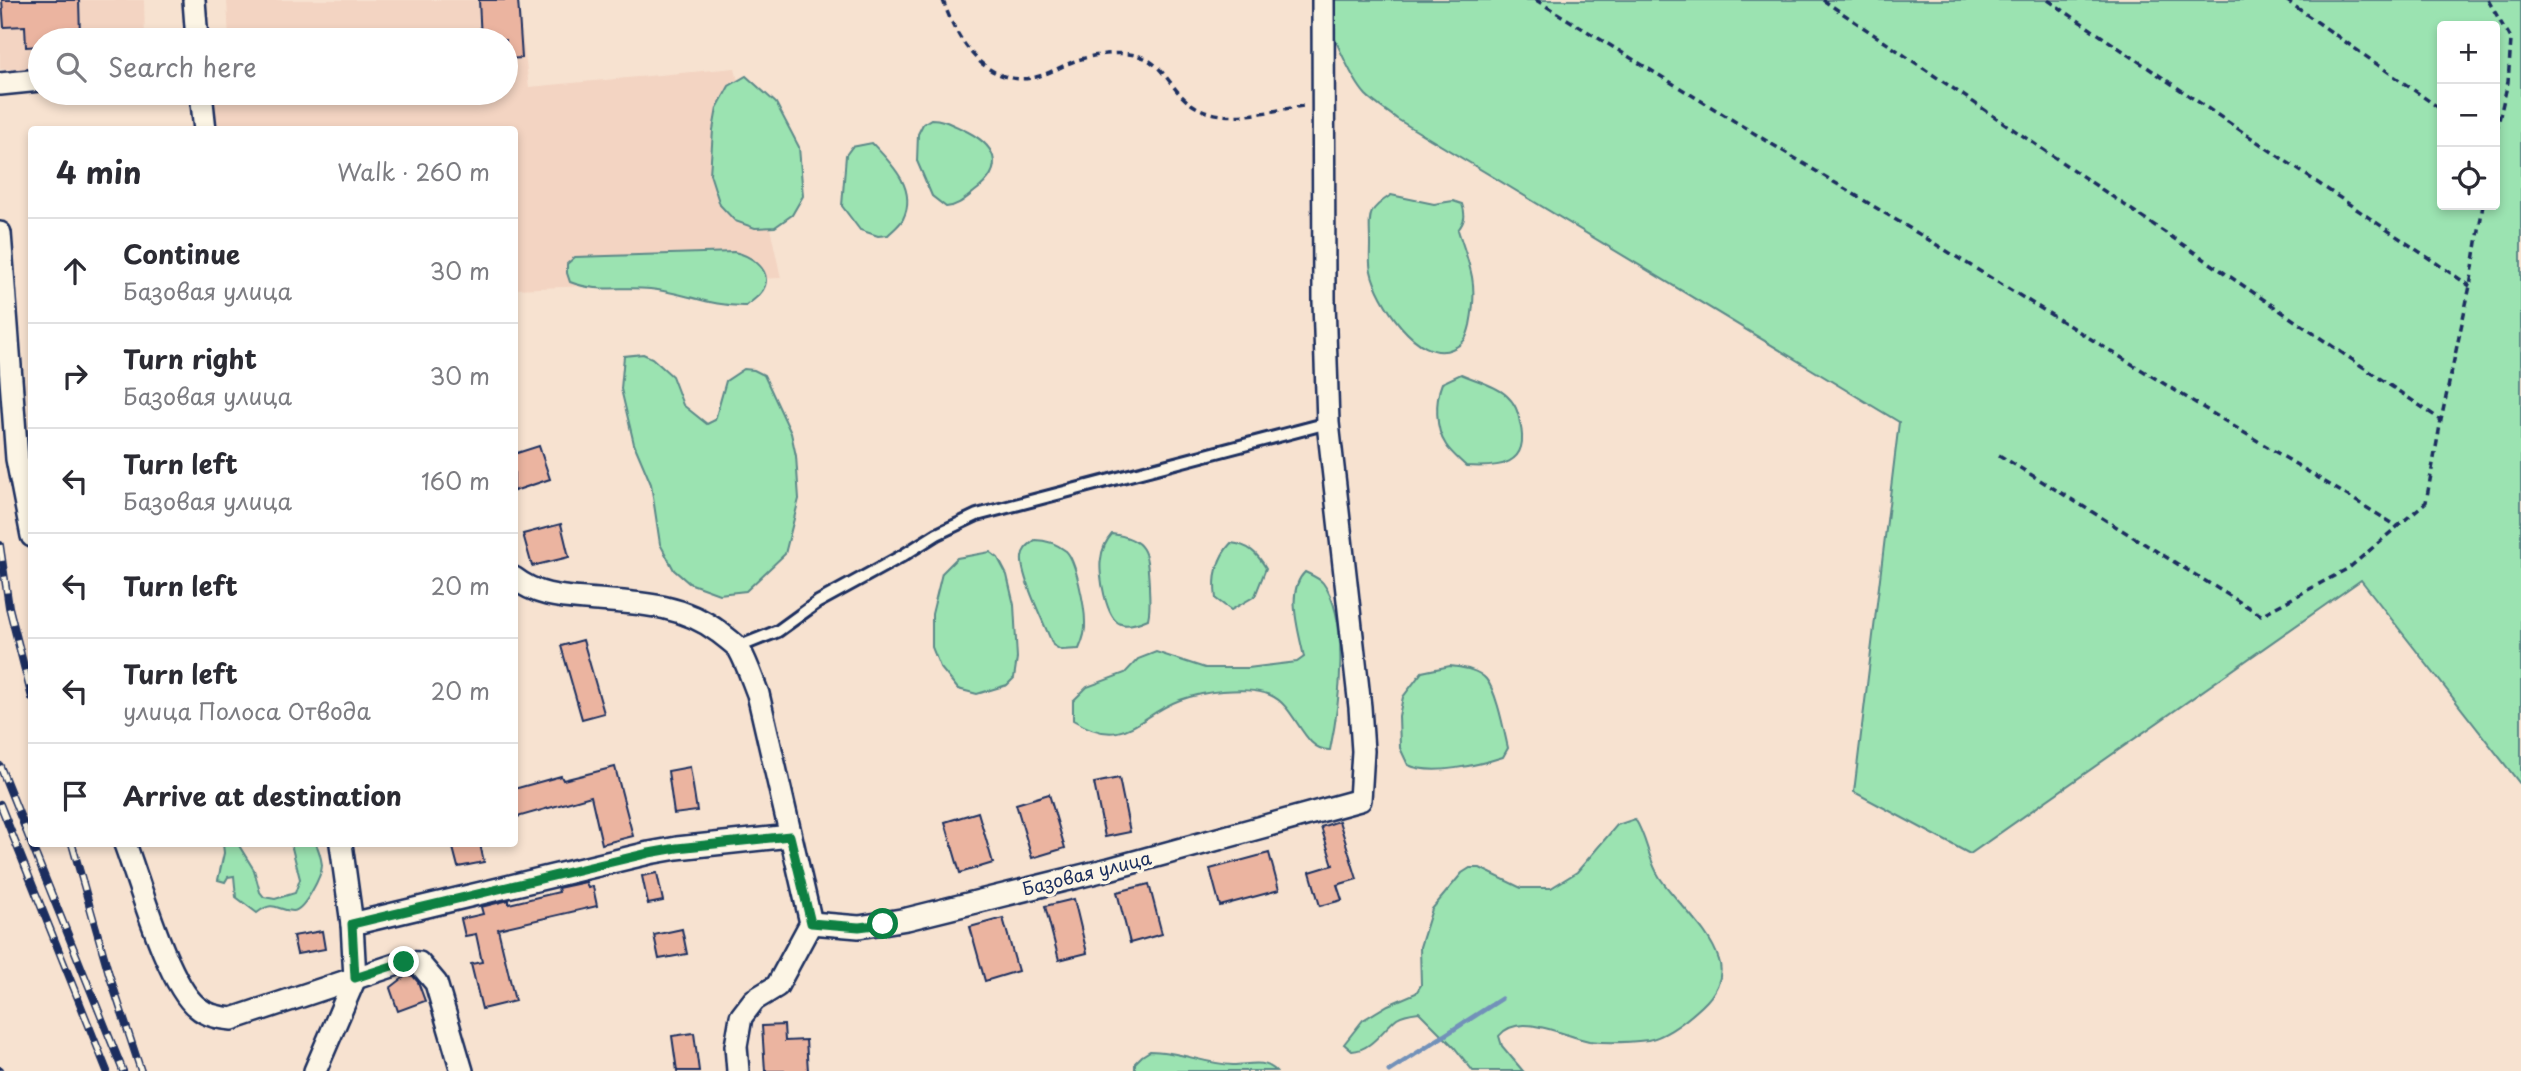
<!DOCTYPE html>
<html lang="en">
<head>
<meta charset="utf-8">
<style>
  body { margin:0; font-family:"Playpen Sans",sans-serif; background:#f7f7f7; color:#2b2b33 }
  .controls { position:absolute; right:21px; top:21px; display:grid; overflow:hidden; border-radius:7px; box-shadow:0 4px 10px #0003 }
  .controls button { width:63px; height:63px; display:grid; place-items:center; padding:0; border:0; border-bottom:2px solid #e1e1e2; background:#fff; color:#2b2b33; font:35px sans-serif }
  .stop { position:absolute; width:21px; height:21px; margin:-16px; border:5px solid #0b8043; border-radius:50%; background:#fff }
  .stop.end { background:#0b8043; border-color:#fff; box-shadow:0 2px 7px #0008 }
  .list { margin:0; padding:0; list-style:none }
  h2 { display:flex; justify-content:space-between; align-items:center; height:91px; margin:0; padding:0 28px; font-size:30px }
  h2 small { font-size:23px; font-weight:400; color:#7c7c81 }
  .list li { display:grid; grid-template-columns:46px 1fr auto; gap:21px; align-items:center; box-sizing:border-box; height:105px; padding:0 28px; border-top:2px solid #e1e1e2 }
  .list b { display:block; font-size:26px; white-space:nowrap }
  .list p { margin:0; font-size:23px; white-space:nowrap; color:#7c7c81 }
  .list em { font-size:23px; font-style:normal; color:#7c7c81 }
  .icon { flex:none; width:38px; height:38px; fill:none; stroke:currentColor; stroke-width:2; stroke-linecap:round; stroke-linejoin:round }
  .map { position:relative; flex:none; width:2521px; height:1071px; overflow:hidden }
  .search { position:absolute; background:#fff; box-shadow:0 4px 10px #0003; left:28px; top:28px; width:490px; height:77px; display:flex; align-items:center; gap:18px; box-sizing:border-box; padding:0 24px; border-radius:38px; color:#7c7c81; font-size:26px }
  .panel { position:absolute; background:#fff; box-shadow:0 4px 10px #0003; left:28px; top:126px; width:490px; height:721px; border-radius:7px }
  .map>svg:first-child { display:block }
  .built { fill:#f3d4c2 }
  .green { fill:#9be3b1; stroke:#5b8988; stroke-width:2; fill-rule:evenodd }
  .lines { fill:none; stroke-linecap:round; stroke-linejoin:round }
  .stream { stroke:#7291b9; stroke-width:5 }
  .building { fill:#ebb4a0; stroke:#1b2f5e; stroke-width:2 }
  .service-casing { stroke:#1b2f5e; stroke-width:16 }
  .minor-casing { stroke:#1b2f5e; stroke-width:26 }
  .path { stroke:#1b2f5e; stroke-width:3.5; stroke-dasharray:7 5; stroke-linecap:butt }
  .service { stroke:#fcf5e5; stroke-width:10 }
  .minor { stroke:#fcf5e5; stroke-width:21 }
  .rail-casing { stroke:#1b2f5e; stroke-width:8 }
  .rail { stroke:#fcf5e5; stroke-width:5; stroke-dasharray:16; stroke-linecap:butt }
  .route { stroke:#0b8043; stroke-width:9 }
  .labels { text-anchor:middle; stroke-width:7; stroke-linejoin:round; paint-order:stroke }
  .street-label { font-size:18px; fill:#1b2f5e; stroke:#fcf5e5 }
</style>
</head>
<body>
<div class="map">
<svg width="2521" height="1071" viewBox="0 0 2521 1071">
  <rect width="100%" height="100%" fill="#f7e2d0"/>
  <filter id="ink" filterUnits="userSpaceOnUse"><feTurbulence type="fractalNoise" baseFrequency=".0143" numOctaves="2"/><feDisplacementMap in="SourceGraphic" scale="14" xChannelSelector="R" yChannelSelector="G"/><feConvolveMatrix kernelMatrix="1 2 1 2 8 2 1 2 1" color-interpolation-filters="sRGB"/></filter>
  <g filter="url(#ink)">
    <g class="built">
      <polygon points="0,0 144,0 145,40 40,40 40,70 0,69"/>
      <polygon points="227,0 518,0 529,87 735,68 781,278 515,289 514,130 217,129 214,93 506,93 506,40 229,40"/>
    </g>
    <g class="green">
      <path d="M1323 0H2521V785L2361 580 1970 854 1854 792 1899 422 1397 119C1387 111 1375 104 1366 95 1352 80 1324 20 1323 0ZM2442 26H2495V205H2442Z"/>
      <polygon points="746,76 776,103 799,147 803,196 792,215 775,227 755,228 735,221 720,205 710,174 713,130 717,108 729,86"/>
      <path d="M931 119C943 119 951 124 962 129 995 144 1008 167 974 192 965 199 958 206 946 207L932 196 917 161 918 134 923 124Z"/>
      <path d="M872 143C891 163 918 189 903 219 900 225 893 230 888 235L878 236 860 230 842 206 846 155 852 147Z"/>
      <path d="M1391 195 1434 204 1453 201 1462 204C1466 215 1465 221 1458 230 1463 246 1469 261 1472 277 1475 293 1473 310 1470 325 1467 338 1464 344 1452 349 1418 364 1377 300 1371 271 1369 263 1370 253 1370 244 1370 215 1365 212 1391 195Z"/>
      <path d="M734 252C749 255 771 268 765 286 762 295 753 300 746 306 711 307 683 292 650 289 621 286 598 293 570 282L567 273V264L575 257Z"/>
      <polygon points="643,354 652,358 672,376 683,405 707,424 715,420 726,381 744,369 754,370 764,375 791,433 796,456 799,499 785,554 746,591 719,594 689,583 674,570 660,544 651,484 634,444 621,389 624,356"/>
      <path d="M1461 374C1474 380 1495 385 1506 395 1515 403 1518 411 1520 423 1531 466 1498 468 1466 466 1459 459 1451 453 1446 445 1435 429 1435 400 1442 383Z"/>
      <path d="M1112 534C1148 539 1147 554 1149 585 1149 597 1151 607 1148 619 1141 622 1129 627 1121 624 1106 620 1098 572 1101 559 1102 549 1105 542 1112 534Z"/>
      <path d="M1035 540C1046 540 1057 544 1066 551 1076 560 1085 608 1085 622 1086 632 1083 640 1079 649L1061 650 1053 645C1045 625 1020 576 1022 557 1023 548 1029 545 1035 540Z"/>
      <path d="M1231 543C1249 545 1257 553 1266 568L1255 596 1231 610 1216 599C1213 578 1216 559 1231 543Z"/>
      <polygon points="990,552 998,558 1007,575 1014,605 1017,658 1014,678 1007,685 977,694 958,689 940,667 932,647 932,614 942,573 957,558"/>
      <path d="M1305 572C1311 575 1319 578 1323 583 1351 621 1339 707 1330 750 1302 751 1297 706 1270 695 1256 689 1237 690 1222 691 1209 692 1192 696 1180 700 1137 716 1125 752 1073 720V701L1087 687 1125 673 1138 659 1156 652 1205 668H1248L1297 662 1304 657C1299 632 1285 591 1305 572Z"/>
      <path d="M1450 666C1463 668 1477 669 1486 679 1497 692 1504 731 1508 748L1503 757C1478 765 1432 776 1408 765L1400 748 1399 716 1403 697 1422 672Z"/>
      <path d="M1635 819C1647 837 1648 860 1660 878 1678 905 1709 928 1719 960 1725 978 1714 995 1702 1006 1687 1020 1668 1036 1648 1040 1631 1042 1606 1043 1589 1041 1563 1036 1519 1011 1499 1036L1502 1046 1523 1071H1473L1454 1047 1419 1012C1411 1013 1403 1014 1397 1018 1382 1030 1372 1050 1352 1051L1344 1044 1363 1020 1388 1005 1416 993 1421 985 1420 947 1432 909 1462 873 1470 868H1480L1521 888H1551L1577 872 1617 825Z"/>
      <path d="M223 844H238L254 870 260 892 264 897 275 899 295 893 300 879 291 844H316C319 850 321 858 322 865 322 875 304 911 293 911 277 911 275 899 257 913L236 897 234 876 228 877 225 882 218 880 224 853Z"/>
      <path d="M1150 1051C1179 1051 1205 1064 1233 1065 1248 1065 1265 1059 1276 1071H1135V1063L1142 1056Z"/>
    </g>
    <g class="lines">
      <polyline class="stream" points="1389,1071 1501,999"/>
    </g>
    <g class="building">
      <polygon points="2,0 79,0 80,35 62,36 62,40 40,40 40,46 26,47 25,26 4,27"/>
      <polygon points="479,0 518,0 522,58 506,59 506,40 481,40"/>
      <polygon points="539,446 550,479 514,491 514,454"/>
      <polygon points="561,524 569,557 532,566 523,534"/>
      <polygon points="583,640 604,713 582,719 561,646"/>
      <polygon points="615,767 633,836 602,844 591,796 514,818 514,789 561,776 563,780"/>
      <polygon points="690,767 697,811 674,814 668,771"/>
      <polygon points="1119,778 1130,832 1105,837 1094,783"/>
      <polygon points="1049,794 1065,848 1032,858 1016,804"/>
      <polygon points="978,812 993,863 960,873 945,822"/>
      <polygon points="1339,821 1357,879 1337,885 1342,900 1320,906 1310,872 1333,865 1321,827"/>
      <polygon points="452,844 480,844 484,862 458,867"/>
      <polygon points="1269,853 1279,890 1220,906 1210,869"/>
      <polygon points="657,873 663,901 648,904 642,876"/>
      <polygon points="586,882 588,888 593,887 597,906 498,929 515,1001 482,1009 471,964 482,962 476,934 465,936 461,919 483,914 481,907 509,900 509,904 559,892 558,888"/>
      <polygon points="1149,884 1162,934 1130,943 1117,892"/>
      <polygon points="1074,899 1087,953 1059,960 1045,906"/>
      <polygon points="1003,918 1018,971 985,981 970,927"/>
      <polygon points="682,929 687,954 659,959 654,935"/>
      <polygon points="322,931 325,949 297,954 293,936"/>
      <polygon points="407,975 413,976 418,982 425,1001 398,1011 390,988"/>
      <polygon points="784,1025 785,1041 806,1040 808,1071 765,1071 762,1026"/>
      <polygon points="694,1033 699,1071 677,1071 672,1036"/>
    </g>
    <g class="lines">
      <g class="service-casing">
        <polyline id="service" points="738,647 778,631 818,602 902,556 937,534 977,515 1328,423"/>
      </g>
      <g class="minor-casing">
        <g id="minor">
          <polyline points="194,0 197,40"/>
          <polyline points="0,84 40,80"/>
          <polyline points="201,93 205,130"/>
          <polyline points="0,233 17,459 32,536"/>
          <path d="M514 578C536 595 558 597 585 599 633 603 679 602 719 632 725 637 734 643 739 649 747 663 752 679 758 694L811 923 777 986 754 1000 741 1017 736 1046 738 1071"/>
          <path d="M125 844C139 881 168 985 197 1007 207 1016 220 1018 232 1019L404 962 419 963 436 983 462 1071"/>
          <polyline points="811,923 859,927 907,919 1109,869 1360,800 1363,751 1360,707 1328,423 1324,301 1323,0"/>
          <polyline points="352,924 649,853 677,848 790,836"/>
          <polyline points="315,1071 355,978 352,924 341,844"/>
        </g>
      </g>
      <g class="path">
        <path d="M943 0C956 40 987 89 1036 77 1052 73 1066 63 1081 59 1097 54 1123 51 1139 56 1157 61 1167 79 1178 92 1210 130 1260 112 1303 106"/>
        <polyline points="1536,0 2397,526"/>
        <polyline points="1823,0 2441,420"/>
        <polyline points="2048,0 2470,286"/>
        <polyline points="2286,0 2442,110"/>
        <polyline points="2488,0 2511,40 2508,82 2495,137"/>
        <polyline points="1999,455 2261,615 2349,568 2426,502 2441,420 2470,286 2483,205"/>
      </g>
      <use href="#service" class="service"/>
      <use href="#minor" class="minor"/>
      <g class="rail-casing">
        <g id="rail">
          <polyline points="0,545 9,607 32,698"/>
          <polyline points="0,766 123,1071"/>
          <polyline points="0,804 107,1071"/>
          <polyline points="72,844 109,974 141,1071"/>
          <polyline points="0,1070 0,1071"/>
        </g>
      </g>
      <use href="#rail" class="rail"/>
    </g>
  </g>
  <g class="lines" filter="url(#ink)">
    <polyline class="route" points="404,962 355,978 352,924 649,853 677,848 790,836 811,923 859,927 883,924"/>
  </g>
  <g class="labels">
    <g class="street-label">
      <text transform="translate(1087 874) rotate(-14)" y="6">Базовая улица</text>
    </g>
  </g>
</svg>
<div class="controls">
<button>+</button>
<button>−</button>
<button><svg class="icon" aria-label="locate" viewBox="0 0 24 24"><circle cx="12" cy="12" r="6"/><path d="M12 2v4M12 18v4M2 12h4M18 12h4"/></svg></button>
</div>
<div class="stop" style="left:883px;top:924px"></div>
<div class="stop end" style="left:404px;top:962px"></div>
<div class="search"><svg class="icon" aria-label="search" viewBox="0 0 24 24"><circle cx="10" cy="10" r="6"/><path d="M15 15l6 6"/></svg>Search here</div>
<section class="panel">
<h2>4 min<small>Walk · 260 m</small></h2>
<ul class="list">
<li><svg class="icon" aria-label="ahead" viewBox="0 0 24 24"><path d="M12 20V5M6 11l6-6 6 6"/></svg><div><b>Continue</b><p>Базовая улица</p></div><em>30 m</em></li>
<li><svg class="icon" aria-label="right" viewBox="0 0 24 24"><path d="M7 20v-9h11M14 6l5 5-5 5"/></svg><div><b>Turn right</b><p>Базовая улица</p></div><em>30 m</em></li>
<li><svg class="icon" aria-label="left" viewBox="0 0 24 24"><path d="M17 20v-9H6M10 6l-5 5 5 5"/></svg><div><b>Turn left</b><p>Базовая улица</p></div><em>160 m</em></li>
<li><svg class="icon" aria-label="left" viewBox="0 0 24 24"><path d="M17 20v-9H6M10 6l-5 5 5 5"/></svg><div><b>Turn left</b></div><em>20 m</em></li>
<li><svg class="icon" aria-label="left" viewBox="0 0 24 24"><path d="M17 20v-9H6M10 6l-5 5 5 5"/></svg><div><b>Turn left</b><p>улица Полоса Отвода</p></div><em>20 m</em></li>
<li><svg class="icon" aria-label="arrive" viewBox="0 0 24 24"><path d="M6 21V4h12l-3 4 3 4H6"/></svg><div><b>Arrive at destination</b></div></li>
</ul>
</section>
</div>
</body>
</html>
